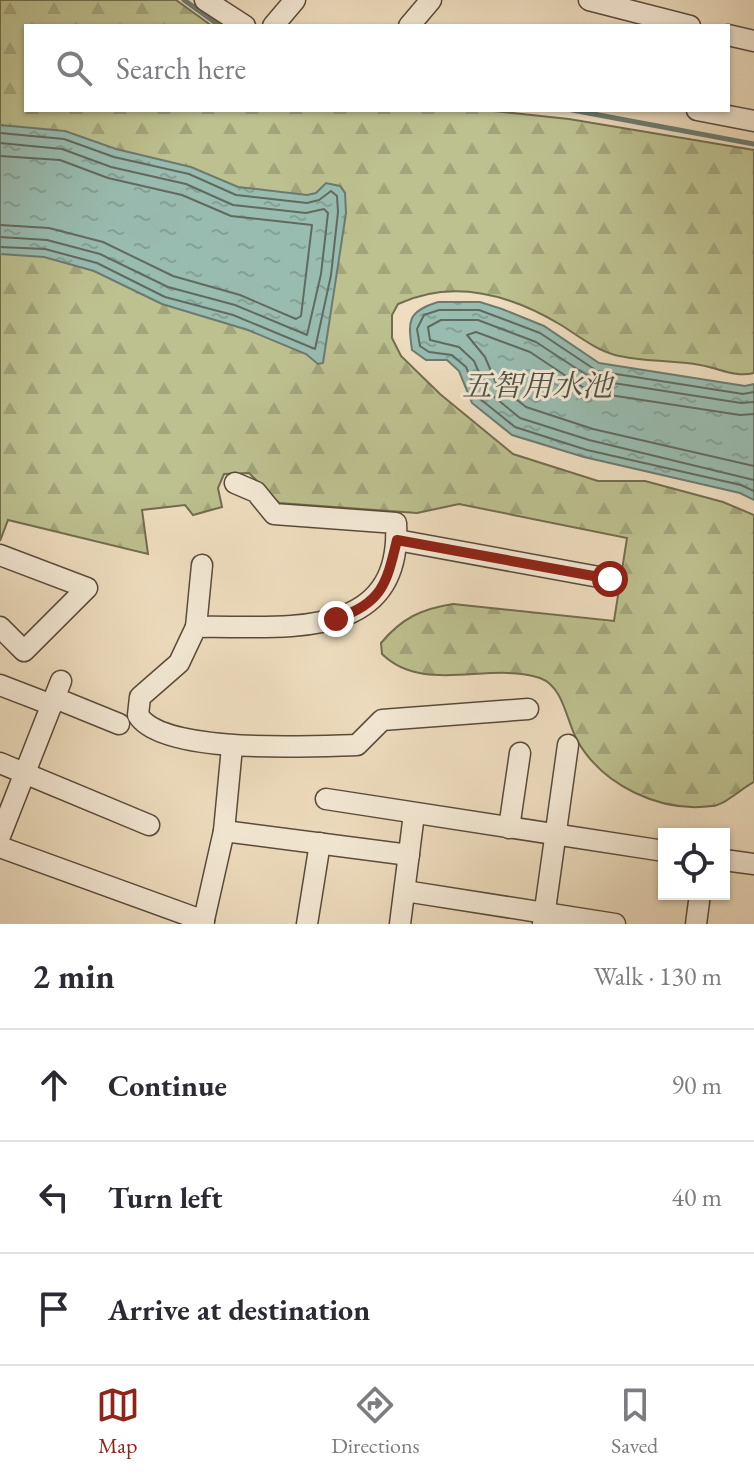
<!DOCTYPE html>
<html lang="en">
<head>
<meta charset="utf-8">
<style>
  body { margin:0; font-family:"EB Garamond","Noto Serif JP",serif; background:#f7f7f7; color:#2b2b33 }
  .controls { position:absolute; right:24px; bottom:24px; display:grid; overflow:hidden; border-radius:0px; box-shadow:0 2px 6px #0004 }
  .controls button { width:72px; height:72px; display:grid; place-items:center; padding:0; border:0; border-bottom:2px solid #e1e1e2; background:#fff; color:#2b2b33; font:40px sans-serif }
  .stop { position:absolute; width:24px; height:24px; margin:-18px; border:6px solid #8f2418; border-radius:50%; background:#fff }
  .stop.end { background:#8f2418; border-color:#fff; box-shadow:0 2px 8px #0008 }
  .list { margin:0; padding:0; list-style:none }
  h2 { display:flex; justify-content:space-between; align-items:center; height:104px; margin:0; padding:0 32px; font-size:34px }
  h2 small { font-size:26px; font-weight:400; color:#7c7c81 }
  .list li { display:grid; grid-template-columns:52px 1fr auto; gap:24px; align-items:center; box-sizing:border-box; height:112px; padding:0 32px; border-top:2px solid #e1e1e2 }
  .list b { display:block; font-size:30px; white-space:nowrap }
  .list em { font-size:26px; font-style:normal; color:#7c7c81 }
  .icon { flex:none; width:44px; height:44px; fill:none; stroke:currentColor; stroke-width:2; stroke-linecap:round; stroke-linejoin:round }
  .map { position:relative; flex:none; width:754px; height:924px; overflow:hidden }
  .search { position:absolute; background:#fff; box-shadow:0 2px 6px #0004; left:24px; right:24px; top:24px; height:88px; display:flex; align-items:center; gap:20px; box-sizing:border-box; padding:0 28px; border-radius:0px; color:#7c7c81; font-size:30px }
  .sheet { height:440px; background:#fff }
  nav { display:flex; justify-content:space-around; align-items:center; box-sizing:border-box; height:112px; border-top:2px solid #e1e1e2; background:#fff; font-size:22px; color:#7c7c81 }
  nav a { display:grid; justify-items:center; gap:4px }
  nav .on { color:#8f2418 }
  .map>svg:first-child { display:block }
  .forest { fill:url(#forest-firs); stroke:#726d4e; stroke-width:2 }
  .water { fill:url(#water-ripples); stroke:#6b7b70; stroke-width:2 }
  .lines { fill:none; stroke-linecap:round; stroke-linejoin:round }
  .shore { stroke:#606b60; stroke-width:2 }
  .stream { stroke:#6b7b70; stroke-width:5 }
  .minor-casing { stroke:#594b3a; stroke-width:23 }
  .minor { stroke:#f4e9d5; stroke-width:20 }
  .route { stroke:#8f2418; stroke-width:10 }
  .labels { text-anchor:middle; stroke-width:6; stroke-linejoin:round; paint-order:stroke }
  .water-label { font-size:30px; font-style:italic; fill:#4f5347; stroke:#f4e9d5 }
</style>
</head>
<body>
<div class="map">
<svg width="754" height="924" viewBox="0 0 754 924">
  <defs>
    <pattern id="forest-firs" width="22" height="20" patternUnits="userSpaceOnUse" patternTransform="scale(2)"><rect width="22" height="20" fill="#bdc08f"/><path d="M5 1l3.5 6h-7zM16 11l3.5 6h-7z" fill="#a2a47a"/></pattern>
    <pattern id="water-ripples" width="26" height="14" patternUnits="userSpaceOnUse" patternTransform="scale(2)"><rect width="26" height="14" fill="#99bcb1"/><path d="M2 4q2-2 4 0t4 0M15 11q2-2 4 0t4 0" fill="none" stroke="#84a197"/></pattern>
  </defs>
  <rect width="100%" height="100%" fill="#eeddbf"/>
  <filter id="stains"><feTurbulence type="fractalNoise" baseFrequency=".0025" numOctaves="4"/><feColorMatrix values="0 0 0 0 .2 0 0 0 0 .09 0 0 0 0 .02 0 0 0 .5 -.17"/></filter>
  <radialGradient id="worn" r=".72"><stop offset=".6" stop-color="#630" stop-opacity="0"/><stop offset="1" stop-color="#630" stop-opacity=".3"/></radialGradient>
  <path class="forest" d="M0 0H176L212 26H26V110H484L569 119 754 150V373C736 378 718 368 700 365 672 360 642 362 615 355 596 350 577 335 561 325 511 295 454 278 398 304L392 315V338L401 356 440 394 513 454 598 481H645L723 502 754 515V782C742 788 725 805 712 806 660 813 602 785 577 740 566 720 564 687 540 678 489 661 424 695 382 654L381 643C402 618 421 609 453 604L614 621 627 538 459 504 417 513 279 503 249 473 224 474 218 488 222 507 193 515 185 505 142 510 148 554 8 520 0 541Z"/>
  <g class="water">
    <polygon points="0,125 65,131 116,149 191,167 238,187 307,195 316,193 326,183 340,186 345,193 346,213 323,363 318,364 306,354 248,330 162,304 94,271 44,257 0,254"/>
    <path d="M438 302H480L502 309 544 326 599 363 745 386 754 384V500L740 493 584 457 512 435 472 403 459 371 447 360H426L412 350C408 320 407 312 438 302Z"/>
  </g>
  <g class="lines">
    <g class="shore">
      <polyline points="0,133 64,139 114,157 189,174 236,195 307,203 319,200 331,191 337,196 338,212 331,275 315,349 233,315 165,297 97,263 45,249 0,247"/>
      <polyline points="0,143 62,149 111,167 186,184 233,205 306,213 324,209 328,213 321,274 307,335 235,305 168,287 100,254 47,240 0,237"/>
      <polyline points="0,156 60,160 108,178 182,195 231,216 312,225 301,316 296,319 240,295 173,276 103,242 49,228 0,225"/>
      <polyline points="754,392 743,394 597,371 540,333 479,310 439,310 424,315 417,329 420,346 429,352 452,355 466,367 479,398 515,427 587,450 741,485 754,491"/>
      <polyline points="754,402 741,403 594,380 536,342 478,320 441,320 428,327 430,340 459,347 474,361 487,391 520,418 589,440 754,480"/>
      <polyline points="754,414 740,415 590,392 530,352 476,332 467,335 485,357 496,383 526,407 593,429 754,466"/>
    </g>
    <g class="stream">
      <polyline points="184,0 220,26"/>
      <polyline points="572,110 754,144"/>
    </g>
    <g class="minor-casing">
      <g id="minor">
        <polyline points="205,0 245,26"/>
        <polyline points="589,0 690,26"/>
        <polyline points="273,26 295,0"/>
        <polyline points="409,26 431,0"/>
        <polyline points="728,35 754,41"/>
        <polyline points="697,110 754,121"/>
        <path d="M235 483 256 492 274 514 396 523C403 645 280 625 196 627L179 663 140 697 138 715C162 755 312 746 357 745L382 720 528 709"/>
        <polyline points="397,540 610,579"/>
        <polyline points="0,555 87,588 24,651 0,627"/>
        <polyline points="196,627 202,565"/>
        <polyline points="0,685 52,705"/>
        <polyline points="55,698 119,724"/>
        <polyline points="0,763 149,825"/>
        <polyline points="326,799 664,851"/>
        <polyline points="509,828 520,753"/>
        <polyline points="224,831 409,855"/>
        <polyline points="0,836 61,681"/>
        <polyline points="0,847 204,921"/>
        <polyline points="724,860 754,864"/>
        <polyline points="405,891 615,924"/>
        <polyline points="203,924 224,831 232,747"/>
        <polyline points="307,924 320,843"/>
        <polyline points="400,924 414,814"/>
        <polyline points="543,924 568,745"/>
        <polyline points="696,924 700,894"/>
      </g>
    </g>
    <use href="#minor" class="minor"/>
  </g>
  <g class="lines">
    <path class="route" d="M336 619C382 602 386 586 397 540L610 579"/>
  </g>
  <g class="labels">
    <g class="water-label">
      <text x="537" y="396">五智用水池</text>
    </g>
  </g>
  <rect width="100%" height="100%" filter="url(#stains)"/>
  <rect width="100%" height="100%" fill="url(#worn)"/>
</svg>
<div class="controls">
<button><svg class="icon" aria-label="locate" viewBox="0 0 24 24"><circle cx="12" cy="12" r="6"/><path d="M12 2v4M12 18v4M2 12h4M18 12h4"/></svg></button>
</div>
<div class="stop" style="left:610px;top:579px"></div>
<div class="stop end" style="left:336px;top:619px"></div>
<div class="search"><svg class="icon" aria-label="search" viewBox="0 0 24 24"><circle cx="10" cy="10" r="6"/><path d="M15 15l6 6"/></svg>Search here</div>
</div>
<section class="sheet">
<h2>2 min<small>Walk · 130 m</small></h2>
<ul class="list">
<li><svg class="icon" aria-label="ahead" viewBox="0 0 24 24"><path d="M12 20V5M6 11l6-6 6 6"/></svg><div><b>Continue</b></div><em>90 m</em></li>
<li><svg class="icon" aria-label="left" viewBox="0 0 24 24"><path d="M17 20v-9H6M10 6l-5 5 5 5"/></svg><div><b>Turn left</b></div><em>40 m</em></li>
<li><svg class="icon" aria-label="arrive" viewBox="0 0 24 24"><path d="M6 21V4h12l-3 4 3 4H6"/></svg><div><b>Arrive at destination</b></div></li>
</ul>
</section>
<nav>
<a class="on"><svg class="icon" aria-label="map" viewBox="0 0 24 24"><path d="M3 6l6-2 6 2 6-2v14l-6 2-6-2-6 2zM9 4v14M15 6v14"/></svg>Map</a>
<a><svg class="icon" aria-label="directions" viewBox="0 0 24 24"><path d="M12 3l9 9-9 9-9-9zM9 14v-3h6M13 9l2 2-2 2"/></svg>Directions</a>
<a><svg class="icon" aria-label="saved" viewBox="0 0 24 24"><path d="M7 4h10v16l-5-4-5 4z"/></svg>Saved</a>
</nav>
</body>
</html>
